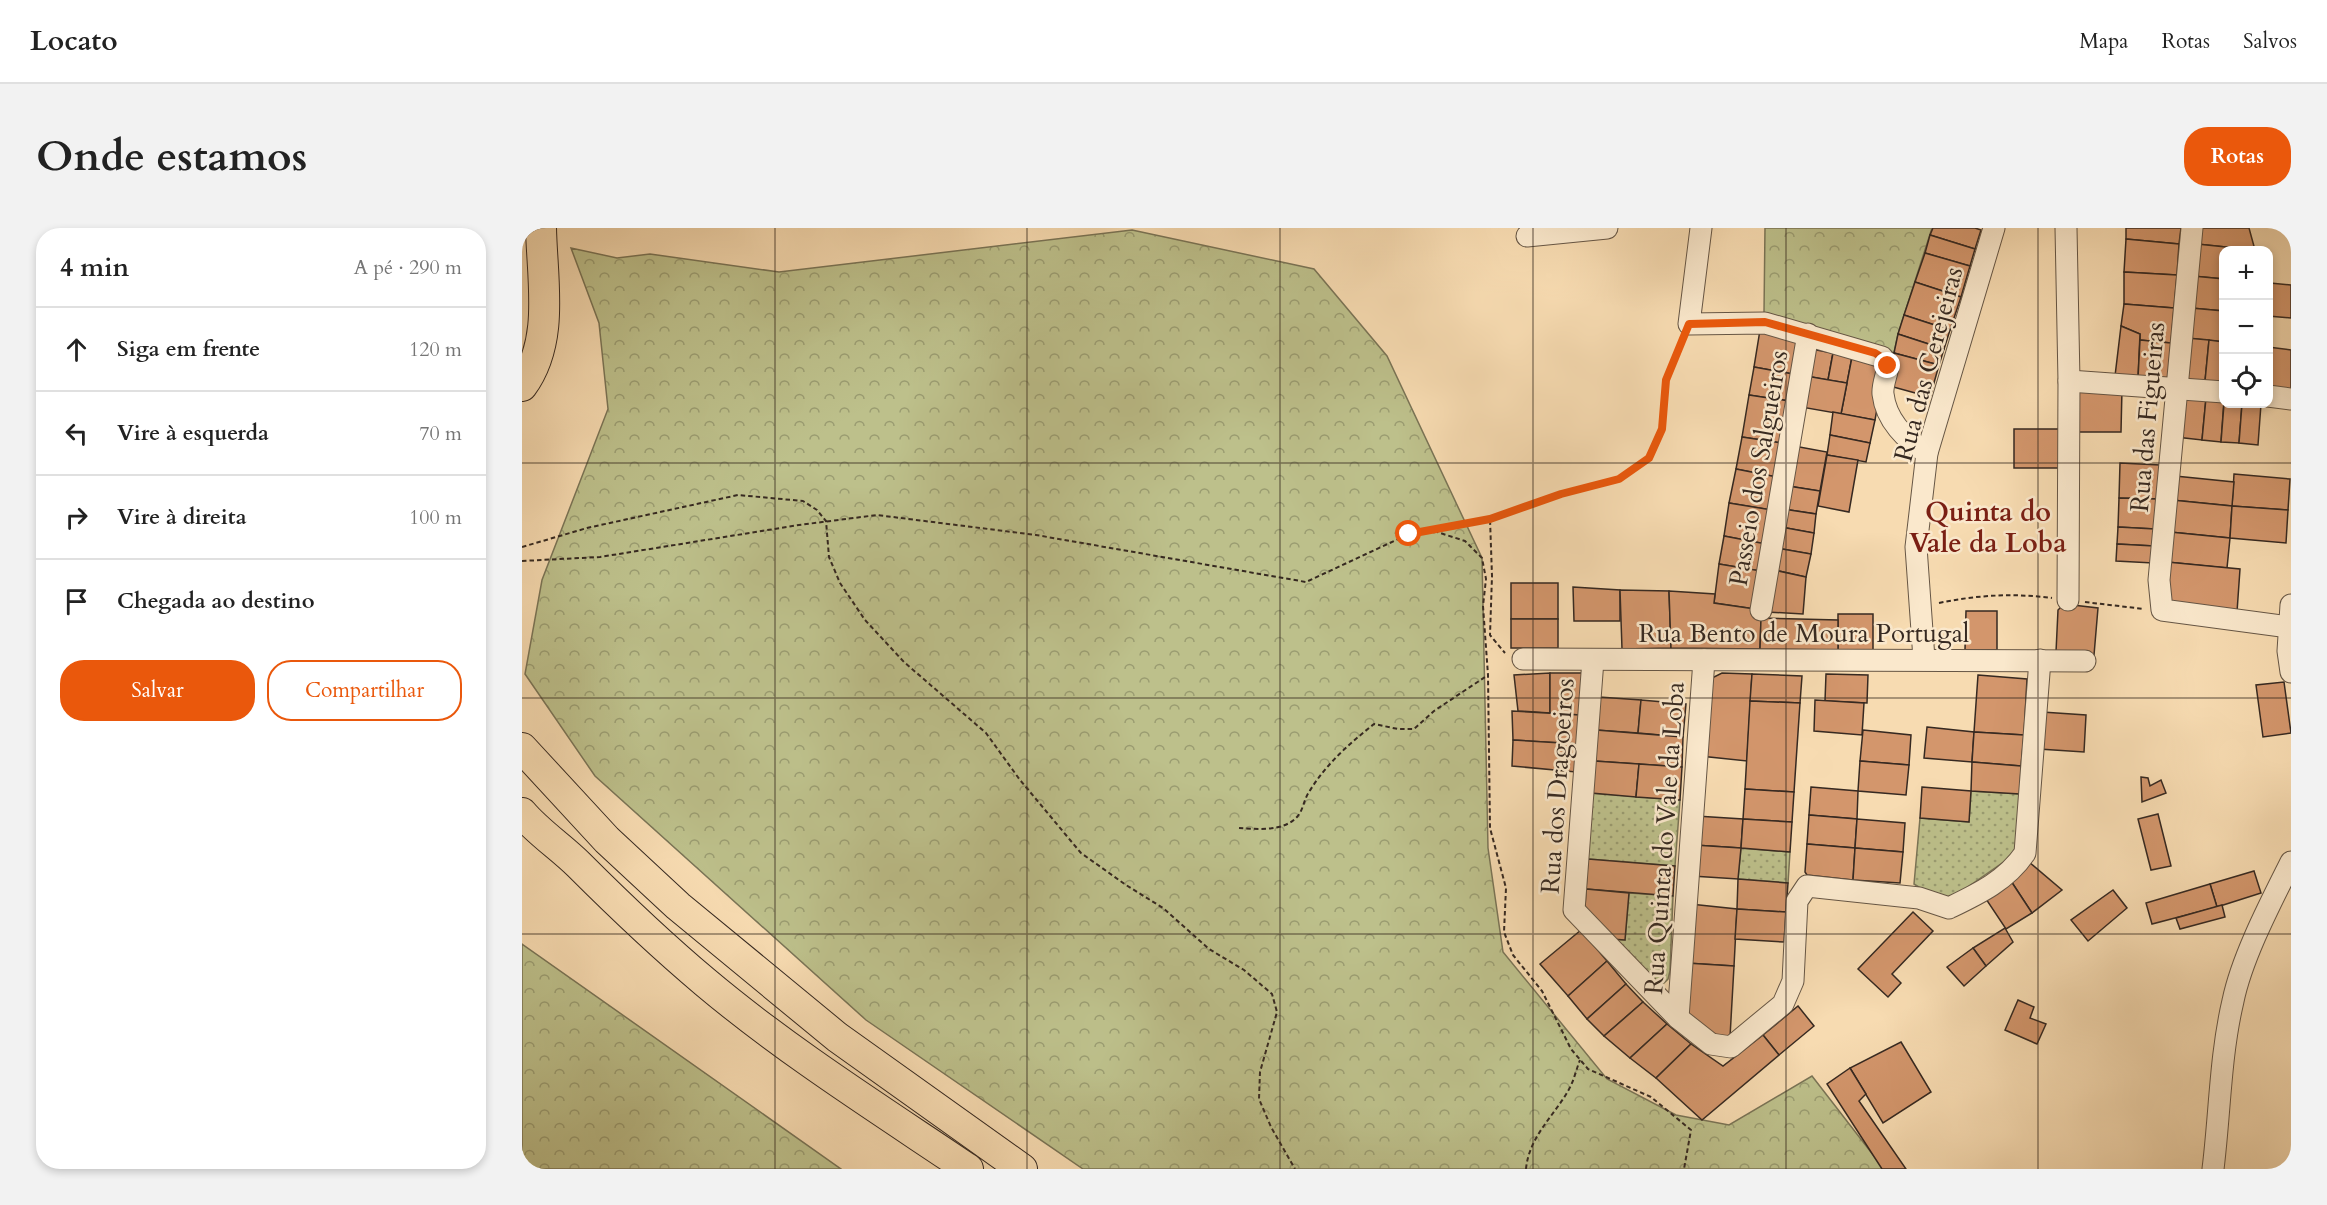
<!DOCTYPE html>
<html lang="pt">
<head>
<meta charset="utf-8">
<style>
  body { margin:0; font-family:Cardo,serif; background:#f2f2f2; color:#222 }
  .controls { position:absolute; right:18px; top:18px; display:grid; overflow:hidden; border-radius:12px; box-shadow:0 3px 9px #0003 }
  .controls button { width:54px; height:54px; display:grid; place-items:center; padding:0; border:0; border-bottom:2px solid #e0e0e0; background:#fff; color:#222; font:30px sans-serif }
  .stop { position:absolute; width:18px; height:18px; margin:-14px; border:4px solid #ea580c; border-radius:50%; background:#fff }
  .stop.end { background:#ea580c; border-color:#fff; box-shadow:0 2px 6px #0008 }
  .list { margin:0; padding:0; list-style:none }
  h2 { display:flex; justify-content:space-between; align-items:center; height:78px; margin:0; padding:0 24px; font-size:26px }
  h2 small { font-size:20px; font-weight:400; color:#767676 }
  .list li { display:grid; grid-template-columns:39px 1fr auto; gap:18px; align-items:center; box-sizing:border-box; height:84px; padding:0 24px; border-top:2px solid #e0e0e0 }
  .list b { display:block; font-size:22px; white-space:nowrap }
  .list em { font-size:20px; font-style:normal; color:#767676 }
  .actions { display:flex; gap:12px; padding:18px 24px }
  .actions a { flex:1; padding:14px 0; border:2px solid #ea580c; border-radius:24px; text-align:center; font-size:21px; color:#ea580c }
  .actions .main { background:#ea580c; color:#fff }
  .icon { flex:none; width:33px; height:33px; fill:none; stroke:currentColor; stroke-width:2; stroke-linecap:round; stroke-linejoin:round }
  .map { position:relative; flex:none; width:1769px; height:941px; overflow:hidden; border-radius:24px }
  header { display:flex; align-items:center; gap:36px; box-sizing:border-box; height:84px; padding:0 30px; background:#fff; border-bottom:2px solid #e0e0e0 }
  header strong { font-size:28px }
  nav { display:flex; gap:33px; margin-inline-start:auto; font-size:21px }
  .intro { display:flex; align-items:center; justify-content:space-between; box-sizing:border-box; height:144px; padding:0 36px }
  h1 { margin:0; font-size:42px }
  .button { padding:15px 27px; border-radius:24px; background:#ea580c; color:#fff; font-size:21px; font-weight:700 }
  main { display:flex; gap:36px; padding:0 36px }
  aside { flex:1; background:#fff; border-radius:24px; box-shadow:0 3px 9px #0003 }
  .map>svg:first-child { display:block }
  .grass { fill:url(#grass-dots); stroke:#7a7456; stroke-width:1.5 }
  .forest { fill:url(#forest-crowns); stroke:#7a7456; stroke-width:1.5 }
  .building { fill:#d3966c; stroke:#362921; stroke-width:1.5 }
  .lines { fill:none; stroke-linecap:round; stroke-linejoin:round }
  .minor-casing { stroke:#665645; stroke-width:23 }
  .highway-casing { stroke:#362921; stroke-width:32 }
  .path { stroke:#362921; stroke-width:2; stroke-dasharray:4.5 3; stroke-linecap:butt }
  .minor { stroke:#fae8cc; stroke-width:21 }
  .highway { stroke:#f7dbb1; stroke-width:30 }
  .route { stroke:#ea580c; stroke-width:8 }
  .grid { fill:none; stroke:#362921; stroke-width:1.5; stroke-opacity:0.55 }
  .labels { text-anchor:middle; stroke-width:5; stroke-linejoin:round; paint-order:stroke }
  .street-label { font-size:26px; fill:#362921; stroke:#fae8cc }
  .neighbourhood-label { font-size:27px; font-weight:bold; fill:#7a1f14; stroke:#fae8cc }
</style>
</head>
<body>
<header>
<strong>Locato</strong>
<nav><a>Mapa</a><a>Rotas</a><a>Salvos</a></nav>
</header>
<div class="intro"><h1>Onde estamos</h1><a class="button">Rotas</a></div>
<main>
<aside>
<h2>4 min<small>A pé · 290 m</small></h2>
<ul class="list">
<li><svg class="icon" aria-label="ahead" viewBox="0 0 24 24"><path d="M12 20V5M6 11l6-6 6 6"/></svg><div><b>Siga em frente</b></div><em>120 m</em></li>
<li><svg class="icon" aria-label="left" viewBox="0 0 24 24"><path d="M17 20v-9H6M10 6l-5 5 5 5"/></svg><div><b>Vire à esquerda</b></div><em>70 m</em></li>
<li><svg class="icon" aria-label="right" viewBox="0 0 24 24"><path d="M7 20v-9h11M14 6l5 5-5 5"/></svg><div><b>Vire à direita</b></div><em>100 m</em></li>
<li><svg class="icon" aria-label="arrive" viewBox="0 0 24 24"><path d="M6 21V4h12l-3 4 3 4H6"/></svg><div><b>Chegada ao destino</b></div></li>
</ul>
<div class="actions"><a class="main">Salvar</a><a>Compartilhar</a></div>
</aside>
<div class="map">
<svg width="1769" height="941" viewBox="0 0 1769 941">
  <defs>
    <pattern id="grass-dots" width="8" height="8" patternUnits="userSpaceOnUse" patternTransform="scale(1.5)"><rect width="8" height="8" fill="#bdc08b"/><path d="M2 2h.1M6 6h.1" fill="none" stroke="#9a9c71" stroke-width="1.8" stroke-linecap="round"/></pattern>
    <pattern id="forest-crowns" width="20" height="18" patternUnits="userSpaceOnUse" patternTransform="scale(1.5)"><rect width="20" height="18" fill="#bdc08b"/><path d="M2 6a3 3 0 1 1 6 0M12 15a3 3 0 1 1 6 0" fill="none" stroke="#9a9c71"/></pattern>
  </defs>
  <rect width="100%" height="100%" fill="#f7dbb1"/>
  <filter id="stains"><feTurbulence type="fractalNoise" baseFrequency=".00333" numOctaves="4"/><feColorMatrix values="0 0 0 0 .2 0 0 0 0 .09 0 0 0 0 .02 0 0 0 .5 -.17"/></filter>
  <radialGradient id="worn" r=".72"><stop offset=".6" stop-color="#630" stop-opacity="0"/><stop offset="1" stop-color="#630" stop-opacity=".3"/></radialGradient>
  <g class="grass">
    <polygon points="1449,563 1498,566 1493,626 1427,672 1414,670 1392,656 1398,590 1447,594"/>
    <polygon points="1069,565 1158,572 1153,638 1066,631"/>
    <polygon points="1219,620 1268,624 1266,655 1216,651"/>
    <polygon points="1107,665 1151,668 1148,743 1146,751 1142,755 1134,755 1089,711 1103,712"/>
  </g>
  <g class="forest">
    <polygon points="1243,0 1410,0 1376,106 1372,125 1242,85"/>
    <polygon points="610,2 792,41 865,128 960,330 966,620 981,724 1085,851 1154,887 1207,897 1290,848 1362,941 561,941 344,792 73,548 3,446 20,352 86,181 77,95 49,20 95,30 128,26 257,44"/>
    <polygon points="0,716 319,941 0,941"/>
  </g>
  <g class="building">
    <polygon points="1411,0 1453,0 1459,2 1453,21 1408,7"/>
    <polygon points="1604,0 1659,0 1657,16 1604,11"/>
    <polygon points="1676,0 1727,0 1733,22 1675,16"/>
    <polygon points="1408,7 1453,21 1448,38 1403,25"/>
    <polygon points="1604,11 1657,16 1655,47 1602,44"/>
    <polygon points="1675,16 1733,22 1702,22 1702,51 1671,48"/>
    <polygon points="1403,25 1448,38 1439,69 1393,54"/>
    <polygon points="1602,44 1655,47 1652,80 1602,76"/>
    <polygon points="1671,48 1702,51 1702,83 1669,80"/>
    <polygon points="1393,54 1439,69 1428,102 1382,87"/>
    <polygon points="1748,55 1769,57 1769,90 1746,88"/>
    <polygon points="1602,76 1652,80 1649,115 1618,112 1618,106 1599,98"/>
    <polygon points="1669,80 1702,83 1702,114 1665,110"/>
    <polygon points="1382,87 1428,102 1422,121 1376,106"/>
    <polygon points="1599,98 1618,106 1616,150 1593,148"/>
    <polygon points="1238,102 1278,109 1271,146 1232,139"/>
    <polygon points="1376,106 1422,121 1417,137 1372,125"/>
    <polygon points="1665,110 1687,112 1683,153 1666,152"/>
    <polygon points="1618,112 1649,115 1646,149 1643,151 1616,150"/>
    <polygon points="1687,112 1702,114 1702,155 1683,153"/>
    <polygon points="1746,119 1769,122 1769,163 1746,160"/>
    <polygon points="1289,121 1311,125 1306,152 1284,148"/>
    <polygon points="1311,125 1330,129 1325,155 1306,152"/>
    <polygon points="1372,125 1417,137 1408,169 1364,157"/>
    <polygon points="1330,129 1363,137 1353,192 1319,186"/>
    <polygon points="1232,139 1271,146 1267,173 1227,167"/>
    <polygon points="1284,148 1325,155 1319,186 1279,179"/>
    <polygon points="1557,161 1600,161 1599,204 1556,204"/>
    <polygon points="1227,167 1267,173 1260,215 1220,209"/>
    <polygon points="1664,169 1684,170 1680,212 1654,209"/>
    <polygon points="1684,170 1702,172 1699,214 1680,212"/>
    <polygon points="1702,176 1720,176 1717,215 1699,214"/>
    <polygon points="1720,176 1739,176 1736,217 1717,215"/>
    <polygon points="1311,184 1353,192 1348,215 1308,207"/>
    <polygon points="1492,201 1544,201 1545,240 1492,240"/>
    <polygon points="1308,207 1348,215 1344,234 1305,227"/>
    <polygon points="1220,209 1260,215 1255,249 1214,241"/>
    <polygon points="1272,218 1305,224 1298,263 1266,258"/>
    <polygon points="1305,227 1336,232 1327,284 1296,278"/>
    <polygon points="1598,235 1638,237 1635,271 1597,270"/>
    <polygon points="1214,241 1255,249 1250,282 1207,275"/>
    <polygon points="1712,246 1768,251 1766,282 1710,278"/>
    <polygon points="1653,248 1712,254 1710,278 1650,272"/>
    <polygon points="1266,258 1298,263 1294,286 1261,281"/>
    <polygon points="1597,270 1635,271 1633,301 1596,299"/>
    <polygon points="1650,272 1710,278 1708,310 1648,304"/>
    <polygon points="1207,275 1250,282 1244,316 1202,308"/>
    <polygon points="1710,278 1766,282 1764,315 1708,310"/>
    <polygon points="1261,281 1294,286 1292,305 1259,299"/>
    <polygon points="1259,299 1292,305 1289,326 1255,320"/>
    <polygon points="1596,299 1633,301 1632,318 1595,316"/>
    <polygon points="1648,304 1708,310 1705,340 1645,334"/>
    <polygon points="1202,308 1244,316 1239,343 1197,336"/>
    <polygon points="1595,316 1632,318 1631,335 1594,333"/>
    <polygon points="1255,320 1289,326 1284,349 1252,342"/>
    <polygon points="1645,334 1718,341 1715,384 1644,373"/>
    <polygon points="1197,336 1239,343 1233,381 1192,375"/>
    <polygon points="1252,342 1284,349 1281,386 1245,384"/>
    <rect x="989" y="355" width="47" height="36"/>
    <polygon points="1051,359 1098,362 1098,393 1052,393"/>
    <polygon points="1098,362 1147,363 1149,420 1100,421"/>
    <polygon points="1147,363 1193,366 1192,375 1233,381 1239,390 1238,421 1149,420"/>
    <polygon points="1542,376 1576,380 1572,427 1534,424 1536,382"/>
    <polygon points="1444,383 1475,383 1475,422 1443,422"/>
    <polygon points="1316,386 1351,386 1351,423 1316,422"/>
    <polygon points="1239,390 1316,392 1316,422 1238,421"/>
    <rect x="989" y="391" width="47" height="29"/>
    <polygon points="1028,445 1028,485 996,483 992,447"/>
    <polygon points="1028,445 1061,445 1058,487 1028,485"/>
    <polygon points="1200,445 1230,446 1225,533 1178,528 1188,451"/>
    <polygon points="1230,446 1280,448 1278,475 1228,473"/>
    <polygon points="1304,446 1346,447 1345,475 1303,473"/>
    <polygon points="1456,447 1505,451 1502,507 1452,504"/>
    <polygon points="1762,454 1769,505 1741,509 1734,457"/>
    <polygon points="1077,469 1119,472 1116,505 1074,502"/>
    <polygon points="1119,472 1164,476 1161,509 1116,505"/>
    <polygon points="1293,472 1342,475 1340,507 1292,503"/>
    <polygon points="1228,473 1278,475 1272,564 1223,561"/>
    <polygon points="990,483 1058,487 1056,516 991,512"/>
    <polygon points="1520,484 1564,487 1562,524 1517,521"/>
    <polygon points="1405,499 1452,504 1450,534 1402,530"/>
    <polygon points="1074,502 1161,509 1160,539 1072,533"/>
    <polygon points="1341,502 1389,507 1387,537 1338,533"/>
    <polygon points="1452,504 1502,507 1499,538 1450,534"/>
    <polygon points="991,512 1056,516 1054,544 990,538"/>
    <polygon points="1072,533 1117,536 1114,569 1069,565"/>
    <polygon points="1338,533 1387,537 1384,567 1336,563"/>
    <polygon points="1450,534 1499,538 1498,566 1449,563"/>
    <polygon points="1117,536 1160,539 1158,572 1114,569"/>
    <polygon points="1619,549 1626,550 1628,558 1639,552 1644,565 1620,574"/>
    <polygon points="1289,559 1336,563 1335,591 1287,587"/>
    <polygon points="1400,559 1449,563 1447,594 1398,590"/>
    <polygon points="1223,561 1272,564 1270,594 1221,591"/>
    <polygon points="1636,586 1649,638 1629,642 1616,591"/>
    <polygon points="1287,587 1335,591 1333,620 1285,616"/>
    <polygon points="1174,588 1221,591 1219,620 1172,617"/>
    <polygon points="1221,591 1270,594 1268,624 1219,620"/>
    <polygon points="1335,591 1383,595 1381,624 1333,620"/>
    <polygon points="1285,616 1333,620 1331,652 1285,647 1283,644"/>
    <polygon points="1172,617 1219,620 1216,651 1170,648"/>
    <polygon points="1333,620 1381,624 1378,655 1331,652"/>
    <polygon points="1066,631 1153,638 1151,668 1064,661"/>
    <polygon points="1507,634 1540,662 1510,685 1487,650"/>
    <polygon points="1732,643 1739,665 1695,679 1688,656"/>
    <polygon points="1487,650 1510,685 1484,701 1462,668"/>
    <polygon points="1216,651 1266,655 1264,684 1215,681"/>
    <polygon points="1688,656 1695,679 1630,696 1624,675"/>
    <polygon points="1064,661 1107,665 1103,712 1089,711 1063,680"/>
    <polygon points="1591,662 1605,680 1566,713 1549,692"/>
    <polygon points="1168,676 1215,681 1212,738 1164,735"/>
    <polygon points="1700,677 1703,689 1658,701 1654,690"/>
    <polygon points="1215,681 1264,684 1262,714 1213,711"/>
    <polygon points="1391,684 1411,703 1370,746 1379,755 1366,769 1336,741"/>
    <polygon points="1483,700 1491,714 1464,738 1451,720"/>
    <polygon points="1059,702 1085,733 1046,768 1018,736"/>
    <polygon points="1451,720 1464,738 1442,758 1425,739"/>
    <polygon points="1085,733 1104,756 1065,791 1046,768"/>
    <polygon points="1164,735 1212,738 1208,809 1191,811 1164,787"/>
    <polygon points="1104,756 1121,774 1082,808 1065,791"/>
    <polygon points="1496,772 1512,779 1508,790 1524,796 1515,816 1483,802"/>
    <polygon points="1121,774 1145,796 1108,830 1082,808"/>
    <polygon points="1276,778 1292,798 1257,827 1241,807"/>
    <polygon points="1145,796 1169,816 1134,850 1108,830"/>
    <polygon points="1241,807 1257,827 1180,892 1134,850 1169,816 1201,838"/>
    <polygon points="1379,814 1409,864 1361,895 1328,840"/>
    <polygon points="1328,840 1344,866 1337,873 1384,941 1360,941 1305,856"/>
  </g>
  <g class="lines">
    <g class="minor-casing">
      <g id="minor">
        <path d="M1179 0 1167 96 1243 95 1360 129 1366 138C1365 147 1360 157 1361 166 1364 192 1384 212 1405 225"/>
        <polyline points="1544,0 1547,153 1546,372"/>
        <polyline points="1670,0 1637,352 1640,382 1767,399"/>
        <polyline points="1005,8 1085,0"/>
        <polyline points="1547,153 1702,164"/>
        <polyline points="1746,168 1769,171"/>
        <polyline points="1769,377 1766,423 1769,444"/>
        <polyline points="1239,382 1286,106"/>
        <polyline points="1001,431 1563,433"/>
        <polyline points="1402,431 1394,319 1405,225 1472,0"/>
        <path d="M1071 432 1052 682 1156 790 1189 816 1209 819 1261 776 1271 753 1275 673 1285 658 1397 670 1427 680C1456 666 1484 653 1503 625L1518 432"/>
        <polyline points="1156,790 1182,432"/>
        <path d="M1691 941C1698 885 1698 828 1711 773 1720 729 1749 674 1769 634"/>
      </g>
    </g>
    <g class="highway-casing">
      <g id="highway">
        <path d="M0 158C33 113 20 52 19 0"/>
        <polyline points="0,520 85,612 156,678 315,809 500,941"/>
        <path d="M0 585C17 605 39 619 57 637 98 678 139 717 183 754 265 823 357 881 446 941"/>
      </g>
    </g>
    <g class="path">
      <polyline points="970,291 1039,266 1097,251 1127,230 1140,201 1144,152 1160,112"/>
      <polyline points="912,303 943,313 960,330 964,351 961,378 966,447 968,600 984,660 982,704 991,727 1020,763 1049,821 1066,841 1129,869 1169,902 1162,941"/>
      <polyline points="0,319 65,300 216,267 281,273 295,282 304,293 307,329 318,355 343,392 382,434 464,505 498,552 559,625 604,657 641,680 687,721 722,742 750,766 755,784 738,844 737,871 749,899 773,941"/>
      <polyline points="0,333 78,329 277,297 355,287 514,307 784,354 887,306 968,291 970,348 968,407 983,425"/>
      <polyline points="1563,374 1622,381"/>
      <path d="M1417 375C1455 367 1492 365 1530 370"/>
      <path d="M717 600C735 601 761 604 775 589 781 583 782 571 787 564 804 536 827 516 852 496L876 501H892L912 483 966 447"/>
      <path d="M1004 941C1007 909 1031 889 1046 863 1052 853 1054 842 1058 832"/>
    </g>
    <use href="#minor" class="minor"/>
    <use href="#highway" class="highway"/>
  </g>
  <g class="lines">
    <polyline class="route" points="887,306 968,291 1039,266 1097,251 1127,230 1140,201 1144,152 1167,96 1243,94 1353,125 1364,132 1366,138"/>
  </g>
  <path class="grid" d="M253 0V941M505 0V941M758 0V941M1011 0V941M1264 0V941M1516 0V941M0 235H1769M0 470H1769M0 706H1769"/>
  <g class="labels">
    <g class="street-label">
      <text transform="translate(1406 136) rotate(-75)" y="9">Rua das Cerejeiras</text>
      <text transform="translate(1625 189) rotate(-85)" y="9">Rua das Figueiras</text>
      <text transform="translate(1236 240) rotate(-80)" y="9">Passeio dos Salgueiros</text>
      <text x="1282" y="414">Rua Bento de Moura Portugal</text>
      <text transform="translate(1035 558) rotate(-86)" y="9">Rua dos Dragoeiros</text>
      <text transform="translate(1142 610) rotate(-86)" y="9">Rua Quinta do Vale da Loba</text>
    </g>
    <g class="neighbourhood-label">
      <text x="1466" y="293">Quinta do<tspan x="1466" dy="31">Vale da Loba</tspan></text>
    </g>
  </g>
  <rect width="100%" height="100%" filter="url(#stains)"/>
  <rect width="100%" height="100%" fill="url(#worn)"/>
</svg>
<div class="controls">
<button>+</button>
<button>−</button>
<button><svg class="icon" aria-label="locate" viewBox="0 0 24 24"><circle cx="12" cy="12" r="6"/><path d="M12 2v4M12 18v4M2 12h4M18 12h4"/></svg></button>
</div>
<div class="stop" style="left:887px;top:306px"></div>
<div class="stop end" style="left:1366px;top:138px"></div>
</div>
</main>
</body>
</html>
